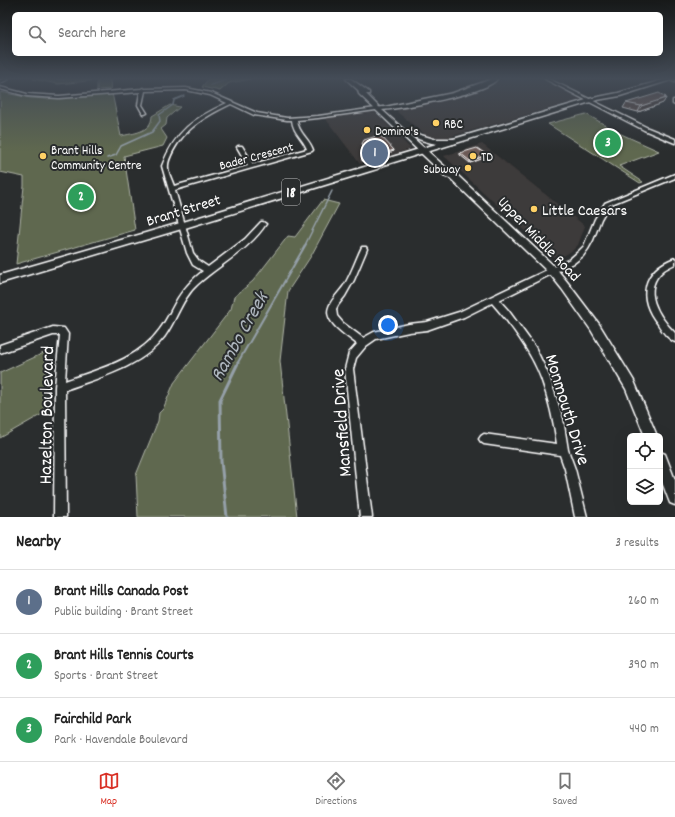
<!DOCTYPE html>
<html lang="en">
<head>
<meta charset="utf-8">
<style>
  body { margin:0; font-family:Dekko,sans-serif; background:#f2f2f2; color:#222 }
  .controls { position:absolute; right:12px; bottom:12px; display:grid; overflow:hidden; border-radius:6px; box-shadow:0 4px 16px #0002 }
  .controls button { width:36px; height:36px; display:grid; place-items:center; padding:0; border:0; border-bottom:1px solid #e0e0e0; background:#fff; color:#222; font:20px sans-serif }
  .you { position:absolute; left:388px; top:325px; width:14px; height:14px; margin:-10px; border:3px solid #fff; border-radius:50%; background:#1a73e8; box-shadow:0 0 0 6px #1a73e833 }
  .badge { display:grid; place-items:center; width:26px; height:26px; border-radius:50%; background:#d93025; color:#fff; font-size:13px; font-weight:700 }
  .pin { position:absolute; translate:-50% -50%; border:2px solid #fff; box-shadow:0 1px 4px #0006 }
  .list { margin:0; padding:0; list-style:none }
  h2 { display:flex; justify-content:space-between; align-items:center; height:52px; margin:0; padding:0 16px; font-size:17px }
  h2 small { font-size:13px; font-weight:400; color:#767676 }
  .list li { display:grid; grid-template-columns:26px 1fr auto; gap:12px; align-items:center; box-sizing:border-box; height:64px; padding:0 16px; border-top:1px solid #e0e0e0 }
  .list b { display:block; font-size:15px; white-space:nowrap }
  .list p { margin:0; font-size:13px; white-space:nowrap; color:#767676 }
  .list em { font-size:13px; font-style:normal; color:#767676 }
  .icon { flex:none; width:22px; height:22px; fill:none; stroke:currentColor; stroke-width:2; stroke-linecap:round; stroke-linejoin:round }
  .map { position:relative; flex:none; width:675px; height:517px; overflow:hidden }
  .search { position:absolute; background:#fff; box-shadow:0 4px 16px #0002; left:12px; right:12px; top:12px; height:44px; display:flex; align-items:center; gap:10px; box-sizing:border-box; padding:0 14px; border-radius:6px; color:#767676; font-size:15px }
  .sheet { height:244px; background:#fff }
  nav { display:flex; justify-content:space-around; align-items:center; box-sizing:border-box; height:56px; border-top:1px solid #e0e0e0; background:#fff; font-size:11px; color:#767676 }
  nav a { display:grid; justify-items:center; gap:2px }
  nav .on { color:#d93025 }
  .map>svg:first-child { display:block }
  .built { fill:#3e3a3a }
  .green { fill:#5f684f; stroke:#afb4a7 }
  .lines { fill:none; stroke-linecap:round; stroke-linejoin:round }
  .stream-far2 { stroke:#95a0a9; stroke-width:1.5 }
  .stream-far1 { stroke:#95a0a9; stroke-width:2 }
  .stream { stroke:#95a0a9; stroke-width:3 }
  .street-casing { stroke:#fff; stroke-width:3 }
  .secondary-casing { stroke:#fff; stroke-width:3 }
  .primary-casing { stroke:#fff; stroke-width:3 }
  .street { fill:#2a2d2e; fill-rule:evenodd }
  .secondary { fill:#2a2d2e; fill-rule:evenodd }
  .primary { fill:#2a2d2e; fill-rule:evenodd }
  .wall { fill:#5d4d4a; stroke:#fff }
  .shaded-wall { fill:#4c3f3c; stroke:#fff }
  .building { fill:#6c5a56; stroke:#fff }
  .poi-dot { fill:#ffd166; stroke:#2a2d2e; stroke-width:1.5 }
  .labels { text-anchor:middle; stroke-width:4; stroke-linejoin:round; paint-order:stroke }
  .far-poi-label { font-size:13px; fill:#fff; stroke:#2a2d2e; text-anchor:start }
  .far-street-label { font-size:13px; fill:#fff; stroke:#2a2d2e }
  .shield { fill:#2a2d2e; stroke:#bfc0c0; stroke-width:1 }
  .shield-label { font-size:15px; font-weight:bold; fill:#fff }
  .street-label { font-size:16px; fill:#fff; stroke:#2a2d2e }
  .poi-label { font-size:16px; fill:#fff; stroke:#2a2d2e; text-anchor:start }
  .near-street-label { font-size:19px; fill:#fff; stroke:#2a2d2e }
  .near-water-label { font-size:20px; font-style:italic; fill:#afb7bf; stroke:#2a2d2e }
</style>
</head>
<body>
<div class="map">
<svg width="675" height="517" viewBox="0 0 675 517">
  <rect width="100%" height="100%" fill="#2a2d2e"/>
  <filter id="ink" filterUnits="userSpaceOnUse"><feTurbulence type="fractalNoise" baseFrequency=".025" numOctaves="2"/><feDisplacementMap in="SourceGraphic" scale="8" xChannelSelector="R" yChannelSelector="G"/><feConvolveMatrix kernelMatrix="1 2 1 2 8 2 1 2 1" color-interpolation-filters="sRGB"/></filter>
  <g filter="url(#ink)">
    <g class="built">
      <polygon points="503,79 541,79 582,99 442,139 426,135 397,112 399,109 431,103 490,86"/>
      <polygon points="375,112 411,149 360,164 325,118"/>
      <polygon points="482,144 585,226 578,245 573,250 557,260 444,156"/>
    </g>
    <g class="green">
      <polygon points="33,79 110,79 111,89 97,90 97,80 58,84"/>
      <polygon points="208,79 251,79 229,83 220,91 202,87"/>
      <path d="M0 92 31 98 46 99 112 93 121 136C133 133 151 133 152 116L170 105 180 107 167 118 166 125 161 129 167 138 163 146 124 156 135 230 16 264 24 186V177L0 172Z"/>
      <polygon points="586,114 621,134 659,151 619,166 643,182 640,183 548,124"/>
      <polygon points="323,200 339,204 311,256 288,291 280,361 297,517 138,517 136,475 158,421 159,413 163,409 174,383 231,309 234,297 253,281 288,236 295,237"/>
      <polygon points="46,352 44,413 0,438 0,373"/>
    </g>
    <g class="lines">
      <g class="stream-far2">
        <polyline points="45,79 65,79"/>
        <polyline points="211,85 229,79"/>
        <polyline points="107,158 116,155 121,146 152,132 160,121 159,115 173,105 174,100 184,96"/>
        <polyline points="305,245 332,191"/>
      </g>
      <polyline class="stream-far1" points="237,364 306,244"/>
      <polyline class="stream" points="227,517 221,461 220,400 238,363"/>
      <g class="street-casing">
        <g id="street">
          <polygon points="4,79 9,79 0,83 0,80"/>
          <polygon points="545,79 549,79 648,128 675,139 675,143 644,130"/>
          <polygon points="668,79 675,80 675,82 669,80"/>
          <path d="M0 87 27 94 59 96 141 89 143 88 145 89 186 88 211 93 257 113 287 118 318 116 383 107 385 108 383 109 318 118 297 120C298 133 309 138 313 150L312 151 175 190 193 253 199 261 208 267 245 239 261 222H263L266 224C249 250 220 264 198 284 182 298 177 319 165 336 142 367 100 377 65 390L66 517H54L55 387 60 335H53L0 353V345L53 327 64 328 68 334 65 381C99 369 138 360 160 329 167 320 172 308 178 298 185 287 193 279 203 271L193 265 187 253 162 166C175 131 194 118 227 103L210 95 186 90 145 91 142 105 147 113 145 114H143L138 105 140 92 59 98 27 96 0 89ZM231 104 254 115 287 120H292C293 133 303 138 307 149L253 164 242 146H238L237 147 248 166 174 186C172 180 167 171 168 165 168 161 171 155 173 151 186 127 208 115 231 104Z"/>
          <polygon points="673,100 675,100 675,105 673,104"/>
          <path d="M675 174V178L609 205 601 219 593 240 588 249 583 256 574 263 499 300 508 310 535 347 549 376 563 419 568 450 575 469 587 517H575L565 469 560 455 484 444 481 442 479 439 481 436 484 434 557 444C554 422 549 400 541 378 532 353 510 323 492 303L464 317 427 330 409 332 376 339 366 346 356 358 353 369 372 517H360L345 369 349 353 357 344C347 336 323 322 329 307 332 298 340 292 345 284 352 272 356 259 362 247H366L367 249 354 280 345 296 338 305 336 309 337 316 343 323 363 338 374 332 409 324 427 322 459 312 570 259 578 252 584 246 595 219 605 203Z"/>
          <path d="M675 258V264C671 266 667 268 664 270 640 289 659 317 675 333V342C668 339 662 331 658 324 637 298 642 270 675 258Z"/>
        </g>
      </g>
      <g class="secondary-casing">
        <g id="secondary">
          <path d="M346 79H351L369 92V94H366L380 108 453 93 492 79H497C486 94 403 108 382 110L452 173 456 174 556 268 568 283 599 324 634 381 657 436H645L626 389 591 330 562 289 550 274 450 178 446 177 359 94 358 90Z"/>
          <path d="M414 133 434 139H456L459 141C449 149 423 142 412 136V134Z"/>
          <polygon points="660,452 665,454 675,480 675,505 670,503 660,477"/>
        </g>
      </g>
      <g class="primary-casing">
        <polygon id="primary" points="666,79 674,79 620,96 597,100 381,166 377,169 185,228 0,283 0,275 180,223 371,165 375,162 593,98 618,93"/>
      </g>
      <use href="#street" class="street"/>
      <use href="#secondary" class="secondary"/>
      <use href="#primary" class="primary"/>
    </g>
    <g class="wall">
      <polygon points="666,97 666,98 663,103 638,112 623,108 626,103"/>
      <polygon points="362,144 394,151 362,161 362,157 368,152 362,145"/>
      <polygon points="460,153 487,157 470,163 460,155"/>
    </g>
    <g class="shaded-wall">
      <polygon points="666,97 665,99 666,98 663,103 638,112 641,106"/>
      <polygon points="394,150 394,151 362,161 362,159"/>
      <polygon points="487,155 487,157 470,163 470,161"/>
    </g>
    <g class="building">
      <polygon points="659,93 666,97 664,97 666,98 641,106 626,103"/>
      <polygon points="380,135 394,150 362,159 362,157 369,151 362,144 364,140"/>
      <polygon points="477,148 487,155 470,161 460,153"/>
    </g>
  </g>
  <linearGradient id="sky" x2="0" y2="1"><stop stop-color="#171919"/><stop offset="0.52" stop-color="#444c57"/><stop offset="1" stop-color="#444c57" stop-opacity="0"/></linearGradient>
  <rect width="675" height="151" fill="url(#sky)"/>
  <g class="poi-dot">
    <circle cx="436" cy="123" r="4"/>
    <circle cx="367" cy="130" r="4"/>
    <circle cx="43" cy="156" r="4"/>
    <circle cx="473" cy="156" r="4"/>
    <circle cx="468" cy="168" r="4"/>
    <circle cx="534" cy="209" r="4"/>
  </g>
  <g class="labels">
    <g class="far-poi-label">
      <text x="444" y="128">RBC</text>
      <text x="375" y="135">Domino's</text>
      <text x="51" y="154">Brant Hills<tspan x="51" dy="15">Community Centre</tspan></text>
      <text x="481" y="161">TD</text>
      <text x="460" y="173" text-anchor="end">Subway</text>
    </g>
    <g class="far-street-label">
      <text transform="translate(256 155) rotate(-15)" y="5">Bader Crescent</text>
    </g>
    <rect class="shield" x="282" y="179" width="18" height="26" rx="3"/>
    <g class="shield-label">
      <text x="291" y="197">18</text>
    </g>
    <g class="street-label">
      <text transform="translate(183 209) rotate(-17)" y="6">Brant Street</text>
      <text transform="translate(540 238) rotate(46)" y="6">Upper Middle Road</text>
    </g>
    <g class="poi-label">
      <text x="542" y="215">Little Caesars</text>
    </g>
    <g class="near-street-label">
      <text transform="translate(569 409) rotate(73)" y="7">Monmouth Drive</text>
      <text transform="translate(45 415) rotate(-89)" y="7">Hazelton Boulevard</text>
      <text transform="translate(340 423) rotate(-94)" y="7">Mansfield Drive</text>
    </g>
    <g class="near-water-label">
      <text transform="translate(238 336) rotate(-61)" y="7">Rambo Creek</text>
    </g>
  </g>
</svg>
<div class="controls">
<button><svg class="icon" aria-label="locate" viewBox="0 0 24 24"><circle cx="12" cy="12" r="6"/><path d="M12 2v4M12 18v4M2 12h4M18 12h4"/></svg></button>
<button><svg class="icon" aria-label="layers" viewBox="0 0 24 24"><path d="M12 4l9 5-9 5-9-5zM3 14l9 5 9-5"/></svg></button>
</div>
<div class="you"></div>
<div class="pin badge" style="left:375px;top:153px;background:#5c6f8a">1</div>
<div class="pin badge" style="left:81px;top:197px;background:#2e9e5b">2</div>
<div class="pin badge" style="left:608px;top:143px;background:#2e9e5b">3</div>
<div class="search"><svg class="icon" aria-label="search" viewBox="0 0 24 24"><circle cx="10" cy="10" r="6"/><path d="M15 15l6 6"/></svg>Search here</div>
</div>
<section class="sheet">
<h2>Nearby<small>3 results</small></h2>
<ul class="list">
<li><span class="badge" style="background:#5c6f8a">1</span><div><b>Brant Hills Canada Post</b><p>Public building · Brant Street</p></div><em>260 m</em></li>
<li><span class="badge" style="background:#2e9e5b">2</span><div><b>Brant Hills Tennis Courts</b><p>Sports · Brant Street</p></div><em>390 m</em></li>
<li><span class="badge" style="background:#2e9e5b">3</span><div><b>Fairchild Park</b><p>Park · Havendale Boulevard</p></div><em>440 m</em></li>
</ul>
</section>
<nav>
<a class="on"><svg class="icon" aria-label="map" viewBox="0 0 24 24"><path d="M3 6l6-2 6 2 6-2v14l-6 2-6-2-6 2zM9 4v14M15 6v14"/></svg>Map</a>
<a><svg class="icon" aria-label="directions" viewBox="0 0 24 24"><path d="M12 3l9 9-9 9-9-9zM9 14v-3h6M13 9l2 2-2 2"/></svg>Directions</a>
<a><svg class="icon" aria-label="saved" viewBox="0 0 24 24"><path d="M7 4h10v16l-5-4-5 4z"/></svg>Saved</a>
</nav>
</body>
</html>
